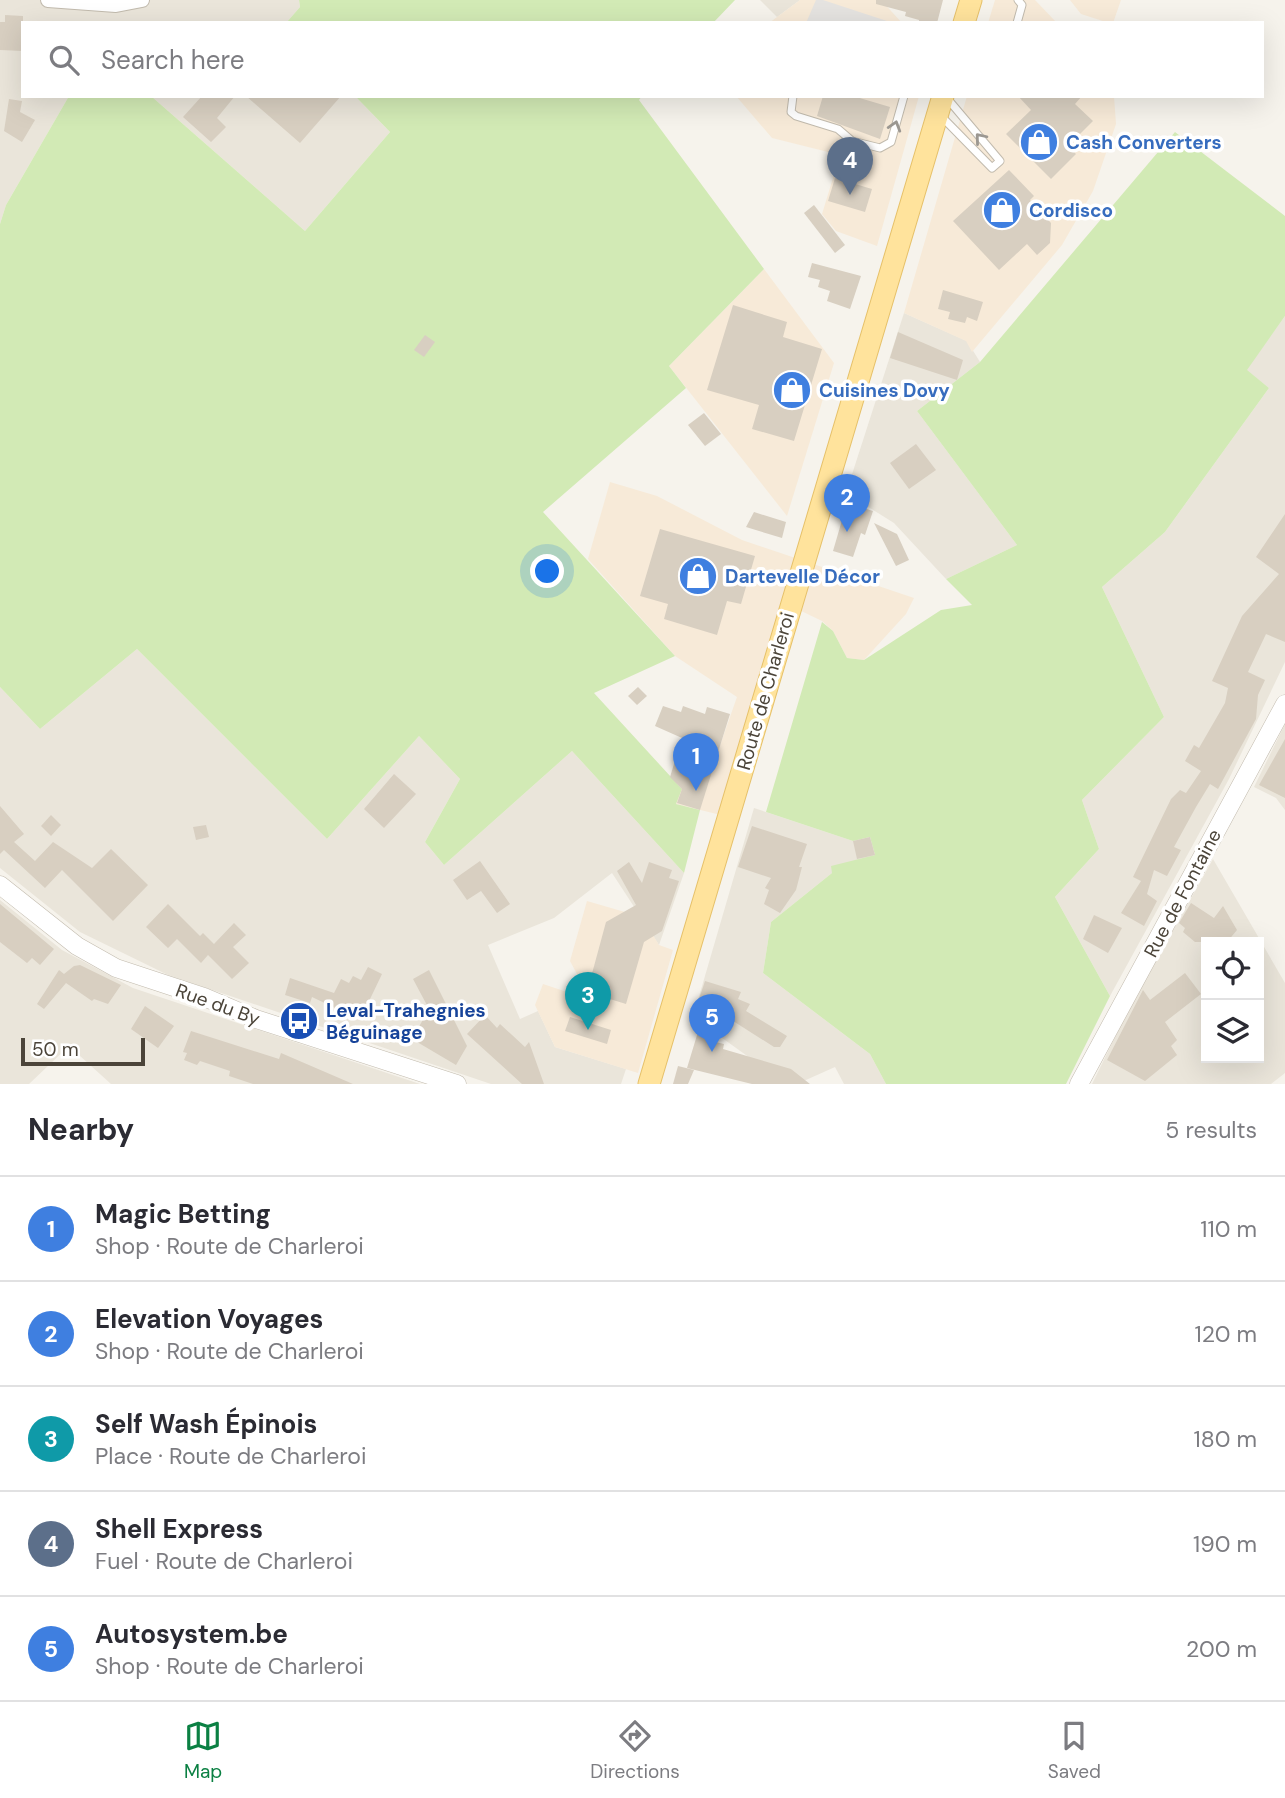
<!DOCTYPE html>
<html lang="en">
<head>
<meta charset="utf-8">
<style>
  body { margin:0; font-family:"DM Sans",sans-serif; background:#f7f7f7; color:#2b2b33 }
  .controls { position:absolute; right:21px; bottom:21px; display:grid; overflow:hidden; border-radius:0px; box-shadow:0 7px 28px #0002 }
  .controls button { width:63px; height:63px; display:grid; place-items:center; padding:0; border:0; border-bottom:2px solid #e1e1e2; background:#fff; color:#2b2b33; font:35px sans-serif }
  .scale { position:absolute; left:21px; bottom:18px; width:124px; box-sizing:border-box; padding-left:7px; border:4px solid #4b4439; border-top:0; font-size:19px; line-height:24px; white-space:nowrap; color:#4b4439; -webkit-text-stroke:5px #fff; paint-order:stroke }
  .you { position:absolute; left:548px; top:572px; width:24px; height:24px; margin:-18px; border:5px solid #fff; border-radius:50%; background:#1a73e8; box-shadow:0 0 0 10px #1a73e833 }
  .badge { display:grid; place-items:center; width:46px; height:46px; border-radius:50%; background:#0b8043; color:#fff; font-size:23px; font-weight:700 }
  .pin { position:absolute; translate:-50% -58px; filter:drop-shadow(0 2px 4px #0008) }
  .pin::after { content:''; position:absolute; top:37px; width:24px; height:21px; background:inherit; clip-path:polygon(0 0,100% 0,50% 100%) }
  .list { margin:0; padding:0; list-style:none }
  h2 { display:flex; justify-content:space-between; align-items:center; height:91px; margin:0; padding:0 28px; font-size:30px }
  h2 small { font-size:23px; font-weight:400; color:#7c7c81 }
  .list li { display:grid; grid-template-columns:46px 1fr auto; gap:21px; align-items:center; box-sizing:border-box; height:105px; padding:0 28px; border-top:2px solid #e1e1e2 }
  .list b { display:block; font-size:26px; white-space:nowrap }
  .list p { margin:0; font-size:23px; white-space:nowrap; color:#7c7c81 }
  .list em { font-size:23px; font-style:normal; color:#7c7c81 }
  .icon { flex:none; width:38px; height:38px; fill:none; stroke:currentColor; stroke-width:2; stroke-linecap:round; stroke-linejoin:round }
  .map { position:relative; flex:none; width:1285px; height:1084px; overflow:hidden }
  .search { position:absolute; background:#fff; box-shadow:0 7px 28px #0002; left:21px; right:21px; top:21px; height:77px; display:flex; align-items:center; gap:18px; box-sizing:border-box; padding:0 24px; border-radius:0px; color:#7c7c81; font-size:26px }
  .sheet { height:616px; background:#fff }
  nav { display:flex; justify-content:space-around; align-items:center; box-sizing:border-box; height:98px; border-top:2px solid #e1e1e2; background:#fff; font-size:19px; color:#7c7c81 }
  nav a { display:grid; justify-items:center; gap:4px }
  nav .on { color:#0b8043 }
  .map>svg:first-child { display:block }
  .residential { fill:#eae5da; fill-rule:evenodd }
  .commercial { fill:#f7ead8 }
  .green { fill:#d2eab5 }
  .parking { fill:#e5e3e0 }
  .building { fill:#d8cfc1 }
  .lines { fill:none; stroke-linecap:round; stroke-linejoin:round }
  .service-casing { stroke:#c2bbae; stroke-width:9 }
  .minor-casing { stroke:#c2bbae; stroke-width:16 }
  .tertiary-casing { stroke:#c2bbae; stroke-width:19 }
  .primary-casing { stroke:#e6c16a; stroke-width:23 }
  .service { stroke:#fff; stroke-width:7 }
  .minor { stroke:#fff; stroke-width:14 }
  .tertiary { stroke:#fff; stroke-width:18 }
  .primary { stroke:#ffe39c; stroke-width:21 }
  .oneway { stroke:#9c9892 }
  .labels { text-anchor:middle; stroke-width:7; stroke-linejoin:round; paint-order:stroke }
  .shop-label { font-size:19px; font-weight:bold; fill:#366cbe; stroke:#fff; text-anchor:start }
  .street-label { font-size:19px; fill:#4b4439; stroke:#fff }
  .transit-label { font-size:19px; font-weight:bold; fill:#164399; stroke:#fff; text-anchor:start }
</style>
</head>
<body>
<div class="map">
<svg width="1285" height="1084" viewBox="0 0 1285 1084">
  <rect width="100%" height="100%" fill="#f6f3ec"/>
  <g class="residential">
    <polygon points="0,0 299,0 300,7 286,23 23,23 23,96 69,96 6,205 0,224"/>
    <polygon points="760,0 800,0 777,17"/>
    <polygon points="151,96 355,96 390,132 305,231"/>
    <polygon points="904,313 967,341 980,362 917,411 1017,545 946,579 894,523 846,493"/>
    <polygon points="1285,316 1285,662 1229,779 1110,996 1055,897 1099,849 1082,800 1164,717 1102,587 1165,532 1269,388 1246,370"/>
    <polygon points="137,649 327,839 419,736 460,779 425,842 444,865 572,751 684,873 659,945 612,873 554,918 488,945 520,1019 538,1011 555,1047 626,1069 621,1084 491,1084 168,975 80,932 0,868 0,687 40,729"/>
    <polygon points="1285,724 1285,810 1276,798 1254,787"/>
    <polygon points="754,808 853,841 870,837 875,855 832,873 771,922 763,973 870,1054 886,1084 844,1084 835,1067 797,1084 750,1058 693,1017"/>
    <path d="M1213 859 1285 983V1073L1271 1084H1092L1128 1011ZM1206 942H1259V1058H1206Z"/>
    <polygon points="0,900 62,950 133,988 420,1084 111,1084 69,1046 29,1084 0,1084"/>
  </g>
  <g class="commercial">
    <polygon points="800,0 881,0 902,23 769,23"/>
    <polygon points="995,0 1035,0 1057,23 988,23"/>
    <polygon points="1070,0 1121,0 1113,23 1109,23 1081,14"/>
    <polygon points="736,96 919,96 877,246 836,231 822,214 840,155 772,138"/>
    <polygon points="967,96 1114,96 1116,124 1093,191 1062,245 972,352 966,341 904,313"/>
    <polygon points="764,269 834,363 787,516 669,366"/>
    <polygon points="610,482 657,496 742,540 914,598 906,614 864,660 847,658 833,631 822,621 795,608 733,818 676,804 695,744 718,751 737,697 675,656 588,559"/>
    <polygon points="587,901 642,917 659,945 673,950 638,1073 555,1047 535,1005 543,984 591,1000 570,961"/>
  </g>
  <g class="green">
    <polygon points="299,0 735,0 713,23 286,23 300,7"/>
    <polygon points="69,96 151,96 305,231 390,132 355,96 642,96 639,100 764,269 669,366 686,388 543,512 675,656 594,693 682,789 676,804 700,810 684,873 572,751 444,865 425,842 460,779 419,736 327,839 137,649 40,729 0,687 0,224 6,205"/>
    <polygon points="1175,132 1285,216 1285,316 1247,370 1269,388 1165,532 1102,587 1164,717 1082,800 1099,849 1055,897 1110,996 1066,1084 886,1084 870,1054 763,973 771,922 832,873 831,866 875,855 870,837 853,841 766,812 822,622 833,631 847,658 864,660 941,610 972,605 946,579 1017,545 917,411 980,362"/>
  </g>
  <polygon class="parking" points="816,0 823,0 893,23 806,23"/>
  <g class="building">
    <polygon points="876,0 943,0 937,23 919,23 919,20 905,16 906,12 876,4"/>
    <polygon points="5,15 23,16 23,51 0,50 0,22 5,22"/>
    <polygon points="202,96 235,96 217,118 226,127 211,142 183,117"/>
    <polygon points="246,96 341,96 300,143"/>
    <polygon points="823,96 853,96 890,107 880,139 817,116"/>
    <polygon points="1018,96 1082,96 1075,104 1093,121 1068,146 1076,154 1051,179 1006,134 1031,110"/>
    <polygon points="9,99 22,101 20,112 35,120 22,142 4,131"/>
    <polygon points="1009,170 1034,196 1030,200 1051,223 1050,243 1037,255 1027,244 999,270 953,221"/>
    <polygon points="835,178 872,189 865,212 828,201"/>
    <polygon points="814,205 845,245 835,253 804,213"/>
    <polygon points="812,263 861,276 850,309 827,301 830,291 818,287 820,280 808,277"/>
    <polygon points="943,290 983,302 977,321 967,317 965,323 948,319 950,312 938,309"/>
    <polygon points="733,305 787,322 783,337 822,349 794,441 752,429 759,405 707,390"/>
    <polygon points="898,332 963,360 957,380 890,358"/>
    <polygon points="425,335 435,342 424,357 414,350"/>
    <polygon points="704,413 721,434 705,446 688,425"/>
    <polygon points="916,444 936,470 909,489 890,463"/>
    <polygon points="847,503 873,511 865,535 861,533 853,557 833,551"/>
    <polygon points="754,512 786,522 782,538 746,527"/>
    <polygon points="1285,514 1285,642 1266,634 1248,672 1265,680 1258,695 1256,719 1218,789 1210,784 1196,807 1174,847 1181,850 1167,876 1154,870 1147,894 1157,901 1144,926 1121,913 1141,881 1133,877 1171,799 1180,790 1186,793 1201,771 1185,761 1194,745 1199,748 1225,703 1228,688 1212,681 1242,616 1279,574 1256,557"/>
    <polygon points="874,523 897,534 909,560 896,566"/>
    <polygon points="660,529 755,556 741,604 727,601 717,635 664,619 668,604 640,596"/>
    <polygon points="638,687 647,696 637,705 628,696"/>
    <polygon points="663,706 681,712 683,706 705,714 707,707 730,714 700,810 677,803 682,789 670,777 682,738 655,726"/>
    <polygon points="1285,739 1285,798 1259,785"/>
    <polygon points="394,774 416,794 384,828 364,809"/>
    <polygon points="0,806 24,834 14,842 35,861 53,842 92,868 111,849 148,885 113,921 62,870 45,888 4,850 0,854"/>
    <polygon points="51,815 61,825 51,836 41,826"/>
    <polygon points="206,825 209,837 196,840 193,827"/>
    <polygon points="752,826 807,844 799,867 802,867 796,890 780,913 764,904 769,890 765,888 771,878 738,867"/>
    <polygon points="870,837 875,855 857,859 853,841"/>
    <polygon points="480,861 510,904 497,913 481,891 467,900 453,880"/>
    <polygon points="629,862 642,883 649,862 672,870 669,878 679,881 662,931 644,942 626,1004 587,992 606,922 636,905 617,871"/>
    <polygon points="1191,903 1214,918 1223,906 1237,930 1227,942 1195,942 1183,932 1185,928 1179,923"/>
    <polygon points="0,904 54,949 40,965 32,958 27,963 0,942"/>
    <polygon points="168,904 200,936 203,933 214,944 234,923 246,935 233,947 249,963 232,979 208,955 201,963 177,939 168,948 146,927"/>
    <polygon points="1094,915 1122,928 1108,953 1083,939"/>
    <polygon points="80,965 121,985 108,1004 94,999 92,1001 66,983 44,1009 37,1004 59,970 64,974 74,966"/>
    <polygon points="368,967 382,974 360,1020 312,997 310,1003 285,995 290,978 334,993 341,979 349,983 353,976 361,980"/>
    <polygon points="429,970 467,1046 456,1065 412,1039 429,1009 413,979"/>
    <polygon points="1185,973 1201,994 1165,1022 1177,1040 1171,1046 1177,1055 1145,1081 1107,1060 1143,990 1150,1000"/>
    <polygon points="705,981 741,992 738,999 750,1004 746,1011 787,1036 780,1047 774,1047 719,1012 711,1041 724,1044 723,1049 791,1069 810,1084 752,1084 687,1068 701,1022 693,1017"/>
    <polygon points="145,1006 174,1026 158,1048 131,1029"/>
    <polygon points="485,1015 497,1028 500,1024 525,1047 529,1042 544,1084 522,1084 467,1034"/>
    <polygon points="570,1017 611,1030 607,1044 565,1031"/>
    <polygon points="191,1031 279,1059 281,1053 353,1084 253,1084 229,1076 230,1071 200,1061 197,1065 184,1060 187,1053 183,1052"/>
    <polygon points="678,1066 694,1070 688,1084 673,1084"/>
  </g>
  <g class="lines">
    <g class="service-casing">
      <g id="service">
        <polyline points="1017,23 1022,5 1018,0"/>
        <polyline points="793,96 791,112 796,116 838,129 852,141 880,148 891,142 904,96"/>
        <polyline points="941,116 992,168 1000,161 946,97"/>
      </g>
    </g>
    <g class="minor-casing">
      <polyline id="minor" points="48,0 116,5 142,0"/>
    </g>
    <g class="tertiary-casing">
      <g id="tertiary">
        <polyline points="0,885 77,946 116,968 204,997 256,1019 457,1084"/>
        <polyline points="1079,1084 1285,704"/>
      </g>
    </g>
    <g class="primary-casing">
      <g id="primary">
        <polyline points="964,23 971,0"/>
        <polyline points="649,1084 943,96"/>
      </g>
    </g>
    <use href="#service" class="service"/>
    <use href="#minor" class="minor"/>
    <use href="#tertiary" class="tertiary"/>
    <use href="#primary" class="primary"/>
  </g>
  <defs><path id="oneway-chevron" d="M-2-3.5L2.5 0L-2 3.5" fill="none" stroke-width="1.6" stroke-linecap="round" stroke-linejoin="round" transform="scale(1.75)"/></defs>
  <g class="oneway">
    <use href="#oneway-chevron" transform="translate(895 126) rotate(-73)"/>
    <use href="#oneway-chevron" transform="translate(980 138) rotate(-130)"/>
  </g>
  <defs>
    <g id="shop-disc" transform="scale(2.0125)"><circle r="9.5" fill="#3f7fe0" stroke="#fff"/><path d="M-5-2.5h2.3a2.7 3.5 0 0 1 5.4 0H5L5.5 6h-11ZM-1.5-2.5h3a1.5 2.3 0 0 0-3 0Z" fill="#fff"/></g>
    <g id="bus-disc" transform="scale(2.0125)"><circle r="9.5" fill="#1a4fb4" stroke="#fff"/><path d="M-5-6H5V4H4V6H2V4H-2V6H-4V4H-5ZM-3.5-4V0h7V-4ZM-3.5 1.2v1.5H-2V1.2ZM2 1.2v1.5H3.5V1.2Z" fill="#fff"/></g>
  </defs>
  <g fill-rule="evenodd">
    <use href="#shop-disc" x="1039" y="142"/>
    <use href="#shop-disc" x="1002" y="210"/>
    <use href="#shop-disc" x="792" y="390"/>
    <use href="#shop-disc" x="698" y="576"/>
    <use href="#bus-disc" x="299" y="1021"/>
  </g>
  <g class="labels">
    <g class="shop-label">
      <text x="1066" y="149">Cash Converters</text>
      <text x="1029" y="217">Cordisco</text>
      <text x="819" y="397">Cuisines Dovy</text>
      <text x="725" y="583">Dartevelle Décor</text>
    </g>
    <g class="street-label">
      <text transform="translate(765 691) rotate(-74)" y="7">Route de Charleroi</text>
      <text transform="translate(1182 893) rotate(-62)" y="7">Rue de Fontaine</text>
      <text transform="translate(218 1004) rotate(20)" y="7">Rue du By</text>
    </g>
    <g class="transit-label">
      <text x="326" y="1017">Leval-Trahegnies<tspan x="326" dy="22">Béguinage</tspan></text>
    </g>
  </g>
</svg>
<div class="controls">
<button><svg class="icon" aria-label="locate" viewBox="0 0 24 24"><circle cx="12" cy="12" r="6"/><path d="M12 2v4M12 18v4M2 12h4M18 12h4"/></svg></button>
<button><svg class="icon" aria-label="layers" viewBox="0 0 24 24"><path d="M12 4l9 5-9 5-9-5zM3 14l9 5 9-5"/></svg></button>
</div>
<div class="scale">50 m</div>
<div class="you"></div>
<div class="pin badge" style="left:696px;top:791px;background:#3f7fe0">1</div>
<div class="pin badge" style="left:847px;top:532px;background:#3f7fe0">2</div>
<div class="pin badge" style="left:588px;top:1030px;background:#0f9aa8">3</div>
<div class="pin badge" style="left:850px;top:195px;background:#5c6f8a">4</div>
<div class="pin badge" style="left:712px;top:1052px;background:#3f7fe0">5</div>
<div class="search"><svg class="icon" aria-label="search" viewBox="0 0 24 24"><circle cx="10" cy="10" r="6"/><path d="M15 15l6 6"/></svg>Search here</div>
</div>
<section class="sheet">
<h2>Nearby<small>5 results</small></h2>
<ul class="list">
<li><span class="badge" style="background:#3f7fe0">1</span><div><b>Magic Betting</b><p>Shop · Route de Charleroi</p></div><em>110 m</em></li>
<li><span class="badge" style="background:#3f7fe0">2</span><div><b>Elevation Voyages</b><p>Shop · Route de Charleroi</p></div><em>120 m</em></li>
<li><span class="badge" style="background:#0f9aa8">3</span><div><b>Self Wash Épinois</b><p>Place · Route de Charleroi</p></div><em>180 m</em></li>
<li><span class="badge" style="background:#5c6f8a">4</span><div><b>Shell Express</b><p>Fuel · Route de Charleroi</p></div><em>190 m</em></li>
<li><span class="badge" style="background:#3f7fe0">5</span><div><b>Autosystem.be</b><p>Shop · Route de Charleroi</p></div><em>200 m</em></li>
</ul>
</section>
<nav>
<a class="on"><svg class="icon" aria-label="map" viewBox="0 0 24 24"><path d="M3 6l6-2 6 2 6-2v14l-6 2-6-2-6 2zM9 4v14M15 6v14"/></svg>Map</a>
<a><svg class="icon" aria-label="directions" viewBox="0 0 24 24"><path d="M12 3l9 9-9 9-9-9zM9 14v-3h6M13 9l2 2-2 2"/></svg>Directions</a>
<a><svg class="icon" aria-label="saved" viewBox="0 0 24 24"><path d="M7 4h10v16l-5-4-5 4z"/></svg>Saved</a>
</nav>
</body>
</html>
